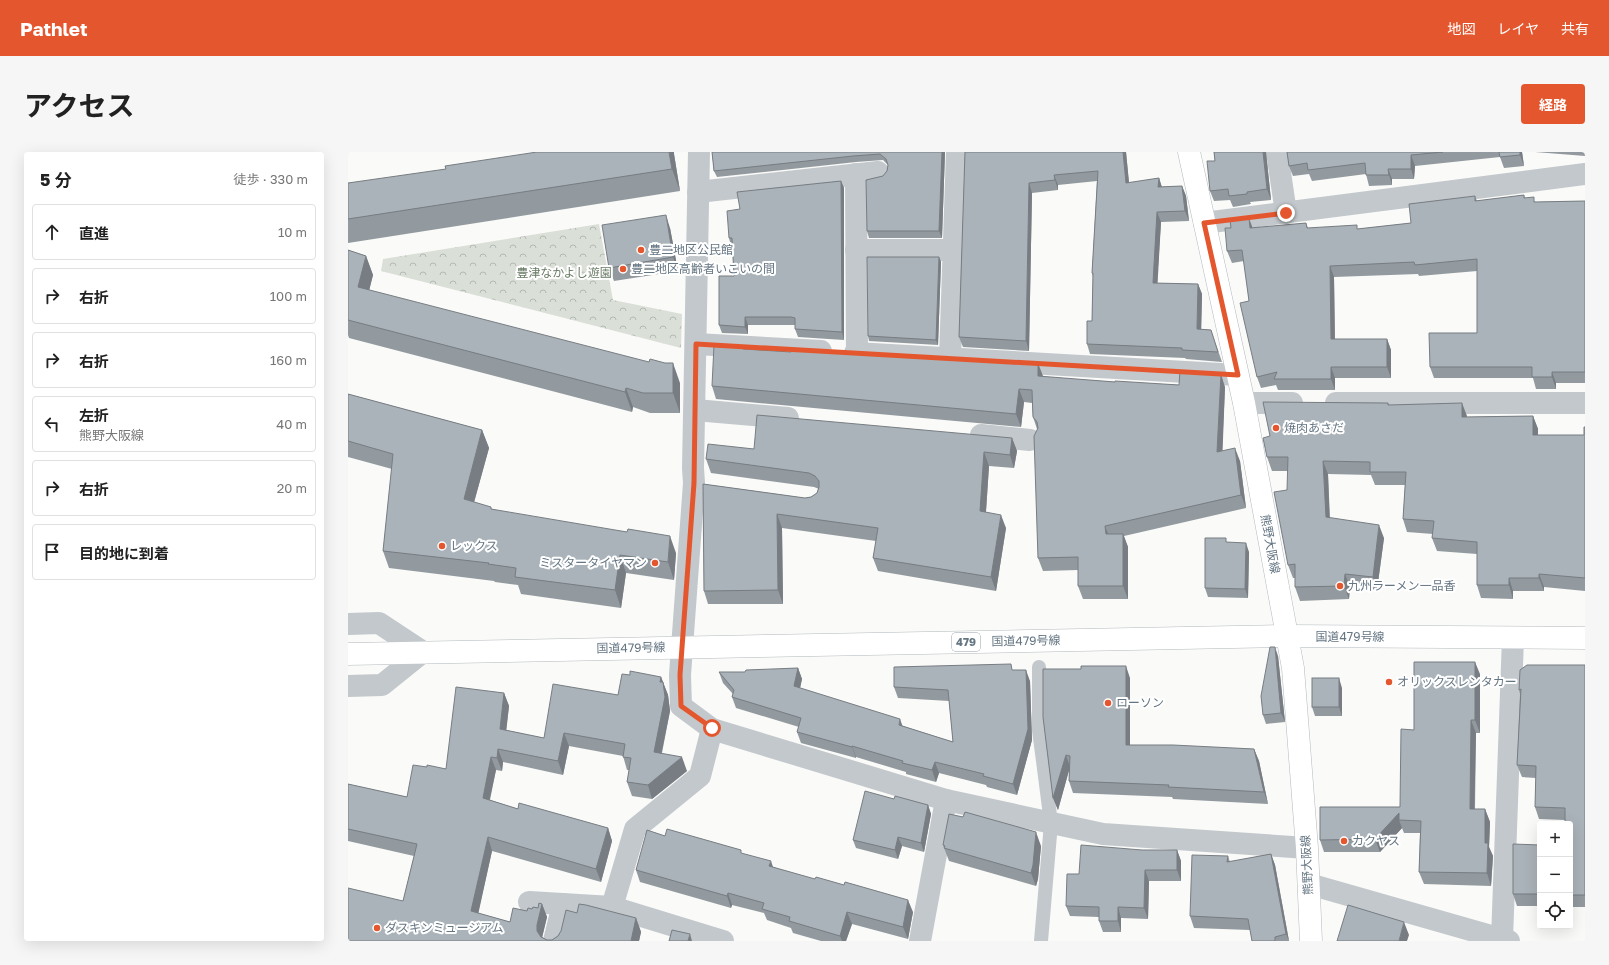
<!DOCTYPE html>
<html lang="ja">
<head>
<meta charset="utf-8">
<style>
  body { margin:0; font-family:"Golos Text","Noto Sans JP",sans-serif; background:#f6f6f6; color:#222 }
  .controls { position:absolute; right:12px; bottom:12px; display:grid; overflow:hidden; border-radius:4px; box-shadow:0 4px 16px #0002 }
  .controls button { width:36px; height:36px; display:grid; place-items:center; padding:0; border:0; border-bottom:1px solid #e0e0e0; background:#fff; color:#222; font:20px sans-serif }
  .stop { position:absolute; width:12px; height:12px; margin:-9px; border:3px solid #e4572e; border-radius:50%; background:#fff }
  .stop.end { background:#e4572e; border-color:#fff; box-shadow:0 1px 4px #0008 }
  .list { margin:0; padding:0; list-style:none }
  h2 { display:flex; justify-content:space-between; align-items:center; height:52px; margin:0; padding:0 16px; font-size:17px }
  h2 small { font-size:13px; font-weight:400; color:#767676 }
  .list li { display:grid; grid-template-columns:26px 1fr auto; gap:12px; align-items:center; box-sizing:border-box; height:56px; margin:0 8px 8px; padding:0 8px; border:1px solid #e0e0e0; border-radius:4px }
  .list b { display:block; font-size:15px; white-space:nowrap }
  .list p { margin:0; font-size:13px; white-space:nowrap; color:#767676 }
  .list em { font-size:13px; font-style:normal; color:#767676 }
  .icon { flex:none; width:22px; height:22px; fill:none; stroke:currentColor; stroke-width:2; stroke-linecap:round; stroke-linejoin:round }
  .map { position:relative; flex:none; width:1237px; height:789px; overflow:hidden; border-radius:4px }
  header { display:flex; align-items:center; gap:24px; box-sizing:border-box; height:56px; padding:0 20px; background:#e4572e; color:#fff }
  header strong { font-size:19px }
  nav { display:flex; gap:22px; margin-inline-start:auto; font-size:14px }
  .intro { display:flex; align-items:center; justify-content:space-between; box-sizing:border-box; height:96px; padding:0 24px }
  h1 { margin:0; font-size:28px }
  .button { padding:10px 18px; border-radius:4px; background:#e4572e; color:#fff; font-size:14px; font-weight:700 }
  main { display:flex; gap:24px; padding:0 24px }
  aside { flex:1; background:#fff; border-radius:4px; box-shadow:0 4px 16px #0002 }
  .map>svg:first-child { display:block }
  .park { fill:url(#park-crowns) }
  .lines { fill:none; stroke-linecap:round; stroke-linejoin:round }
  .secondary-casing { stroke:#b3babf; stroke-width:23 }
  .highway-casing { stroke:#b4b9bd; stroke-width:23 }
  .lane { stroke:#c3c8cc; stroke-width:14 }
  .street { stroke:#c3c8cc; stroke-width:22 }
  .secondary { stroke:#fff; stroke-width:22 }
  .highway { stroke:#fff; stroke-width:22 }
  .wall { fill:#929a9f }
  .shaded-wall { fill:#777d82 }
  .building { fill:#aab3b9; stroke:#777d82 }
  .route { stroke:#e4572e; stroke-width:5 }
  .poi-dot { fill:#e4572e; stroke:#fff; stroke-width:1.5 }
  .labels { text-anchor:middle; stroke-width:4; stroke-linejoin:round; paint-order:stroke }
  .shield { fill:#fff; stroke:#939fa8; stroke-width:1 }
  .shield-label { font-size:11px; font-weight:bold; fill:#657683 }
  .poi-label { font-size:12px; fill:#657683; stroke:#fff; text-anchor:start }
  .park-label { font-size:12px; fill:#687a64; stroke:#fff }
  .street-label { font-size:12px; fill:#657683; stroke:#fff }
</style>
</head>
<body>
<header>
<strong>Pathlet</strong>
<nav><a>地図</a><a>レイヤ</a><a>共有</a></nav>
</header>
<div class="intro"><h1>アクセス</h1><a class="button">経路</a></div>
<main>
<aside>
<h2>5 分<small>徒歩 · 330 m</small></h2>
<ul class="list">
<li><svg class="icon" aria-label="ahead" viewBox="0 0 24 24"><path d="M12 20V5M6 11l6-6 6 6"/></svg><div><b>直進</b></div><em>10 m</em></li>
<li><svg class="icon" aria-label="right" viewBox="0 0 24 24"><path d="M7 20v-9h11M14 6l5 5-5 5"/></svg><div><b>右折</b></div><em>100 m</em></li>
<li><svg class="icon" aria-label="right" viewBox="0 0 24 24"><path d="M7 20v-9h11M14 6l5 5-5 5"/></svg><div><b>右折</b></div><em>160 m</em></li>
<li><svg class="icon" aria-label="left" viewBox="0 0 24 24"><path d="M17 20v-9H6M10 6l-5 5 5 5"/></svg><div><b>左折</b><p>熊野大阪線</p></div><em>40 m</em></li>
<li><svg class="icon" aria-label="right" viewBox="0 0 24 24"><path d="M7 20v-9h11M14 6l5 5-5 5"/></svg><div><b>右折</b></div><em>20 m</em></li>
<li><svg class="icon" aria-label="arrive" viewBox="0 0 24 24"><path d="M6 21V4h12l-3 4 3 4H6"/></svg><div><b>目的地に到着</b></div></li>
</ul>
</aside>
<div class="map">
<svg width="1237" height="789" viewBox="0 0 1237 789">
  <defs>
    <pattern id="park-crowns" width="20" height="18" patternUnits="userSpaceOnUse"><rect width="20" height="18" fill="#dadfd7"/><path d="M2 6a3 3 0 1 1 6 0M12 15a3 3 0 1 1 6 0" fill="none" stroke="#b4b9b4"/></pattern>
  </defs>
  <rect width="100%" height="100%" fill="#fafaf8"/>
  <polygon class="park" points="251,72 265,148 334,162 333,196 33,119 35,107"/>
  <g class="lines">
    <g class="secondary-casing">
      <polyline id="secondary" points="841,0 896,251 945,516 959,696 963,789"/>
    </g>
    <g class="highway-casing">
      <polyline id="highway" points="0,502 939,484 1237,486"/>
    </g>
    <polyline class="lane" points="691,515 691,578 703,671 693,789"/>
    <g class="street">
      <polyline points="351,0 345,316 346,331 332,523 333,554 364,577 598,648 755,682 959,696"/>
      <polyline points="929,0 938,61"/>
      <polyline points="508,22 509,201"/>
      <polyline points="350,40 530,20"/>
      <polyline points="856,71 1237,22"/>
      <polyline points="508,98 606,98"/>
      <polyline points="348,192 473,199"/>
      <polyline points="507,201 890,223"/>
      <polyline points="602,206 609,0"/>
      <polyline points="896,251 944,251"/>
      <polyline points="988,251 1237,251"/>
      <polyline points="347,258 440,266"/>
      <polyline points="633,283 682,288"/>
      <polyline points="0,472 31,471 75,500 34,533 0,534"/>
      <polyline points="961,732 1161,789"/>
      <polyline points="181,750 264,755 375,789"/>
      <polyline points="264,755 287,677 352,624 364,577"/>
      <polyline points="1154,787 1165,486"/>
      <polyline points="206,789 215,752"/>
      <polyline points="572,789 598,648"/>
    </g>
    <use href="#secondary" class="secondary"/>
    <use href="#highway" class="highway"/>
  </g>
  <g class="wall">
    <polygon points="364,0 597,0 594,86 521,86 519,79 535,24 539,19 540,13 535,8 508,10 369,25 366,19"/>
    <polygon points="617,0 778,0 781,31 811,26 814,35 834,34 838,44 841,69 813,70 809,131 850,132 854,142 853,177 863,178 874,210 838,207 837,206 742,202 739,192 744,169 745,125 744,121 749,29 710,33 710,38 684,41 681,199 615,195 611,185"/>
    <polygon points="866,0 918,0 923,48 902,50 903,52 885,55 882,48 866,49 862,39 867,9"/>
    <polygon points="939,0 1174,0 1176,14 1156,16 1152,5 1067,14 1066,27 1044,27 1044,33 1021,34 1018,22 964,29 961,22 945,24 941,14"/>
    <polygon points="1187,0 1237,0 1237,4"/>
    <polygon points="326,2 332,39 0,91 0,31"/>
    <polygon points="493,29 496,36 496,188 450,185 447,177 447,173 400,173 400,182 374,181 371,173 386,124 385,94 383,94 381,86 392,57"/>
    <polygon points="1176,43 1177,46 1188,50 1237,49 1237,231 1208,231 1208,237 1188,237 1185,226 1086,226 1082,215 1129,181 1129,119 1071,124 1070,122 986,125 987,187 1039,187 1043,198 1043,226 987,226 987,238 930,238 928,233 913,236 909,225 901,149 896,109 884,111 879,99 883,76 905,76 958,71 960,76 1010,77 1063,71 1127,44 1129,49"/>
    <polygon points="322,76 330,119 266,129 261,116"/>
    <polygon points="0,98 18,104 25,123 21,138 332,231 332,261 302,261 285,255 284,260 1,186 0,183"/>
    <polygon points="591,105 593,110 590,193 521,189 520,184"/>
    <polygon points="396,197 695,225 767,230 877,235 874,299 892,309 898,356 776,384 780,395 780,447 735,447 730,434 730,418 695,419 690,406 689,277 685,265 684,251 676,250 673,275 368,247 364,234"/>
    <polygon points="0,242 134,278 141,296 126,350 144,357 328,401 326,428 278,421 273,456 173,442 170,433 147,430 146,429 41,416 35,399 44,317 0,305"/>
    <polygon points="1040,251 1041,253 1119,264 1119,265 1185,264 1190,277 1190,283 1236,283 1237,275 1237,439 1196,435 1196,439 1165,439 1165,447 1133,446 1129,433 1129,402 1089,399 1084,386 1085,382 1059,380 1055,367 1057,333 1027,333 1023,323 980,322 982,366 1036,386 1029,438 1002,435 1001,447 952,449 947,435 947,426 945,426 940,413 940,319 924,319 919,305"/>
    <polygon points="664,286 669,299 666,316 641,314 638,360 658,376 648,439 530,419 525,406 528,389 434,376 435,452 360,452 356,439 355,332 457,346 463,345 469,341 471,337 466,335 363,321 358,307 406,297"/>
    <polygon points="879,390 901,400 900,446 860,445 857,436"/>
    <polygon points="930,504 937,570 918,572 915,563"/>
    <polygon points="1237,513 1237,755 1222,755 1222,672 1217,668 1191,667 1187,655 1188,626 1174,625 1169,613 1172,542 1171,538"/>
    <polygon points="450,516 454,527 452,536 555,574 605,590 601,549 550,546 546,535 666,518 682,529 684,588 669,643 639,635 638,633 591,621 588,630 558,622 558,620 508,605 508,606 453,591 449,580 451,575 388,556 384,545 385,542 375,531 371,520 397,520"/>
    <polygon points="1132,522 1132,581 1128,581 1127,657 1137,657 1142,670 1141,695 1145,704 1143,734 1076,732 1071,720 1072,681 1056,681 1054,676 1032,700 976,700 972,688 1052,655 1066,578"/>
    <polygon points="282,523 313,525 320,543 322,559 314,601 339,619 304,647 284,644 279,630 281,618 279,618 275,604 221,594 215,623 155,610 154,619 148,618 142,648 170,657 260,676 264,689 253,730 144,699 130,761 162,770 179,759 190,756 194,752 199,765 194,785 199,788 204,788 210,784 229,761 288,766 293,780 291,789 0,789 55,749 66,704 0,689 0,632 59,645 79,615 98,617 156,541 161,554 158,578 196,586 270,543"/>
    <polygon points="782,526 782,593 906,597 911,609 920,652 825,647 824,645 725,641 721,629 721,618 710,658 705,646 695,565"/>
    <polygon points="994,536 994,564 967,564 964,555"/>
    <polygon points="546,647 580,653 583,662 576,700 554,694 550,707 508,696 505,688"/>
    <polygon points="317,684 394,702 425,715 565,760 560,787 504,772 498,789 473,789 445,781 443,776 419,768 416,761 384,753 383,756 292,730 288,718"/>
    <polygon points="595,693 693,694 690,727 688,734 601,709"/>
    <polygon points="1192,693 1192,754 1169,754 1165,742"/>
    <polygon points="794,698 829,698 833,709 833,729 801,729 800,767 773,766 773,780 755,780 751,769 751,765 722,764 718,754 731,722"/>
    <polygon points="923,702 927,713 941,789 904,789 902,778 846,776 842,764 880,704 882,710"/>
  </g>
  <g class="shaded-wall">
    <polygon points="321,0 326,0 326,2 332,39 324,17"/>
    <polygon points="594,0 597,0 594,86 591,79"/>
    <polygon points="775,0 778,0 782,41 778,31"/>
    <polygon points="915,0 918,0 923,48 919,37"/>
    <polygon points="1172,0 1174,0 1176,14 1172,3"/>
    <polygon points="1063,3 1067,14 1066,27 1063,17"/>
    <polygon points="1040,17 1044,27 1044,33 1041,23"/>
    <polygon points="706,23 710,33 710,38 707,28"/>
    <polygon points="811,26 814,36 810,35"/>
    <polygon points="493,29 496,36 496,188 494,180"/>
    <polygon points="681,31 684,41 681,199 678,189"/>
    <polygon points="834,34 838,44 841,69 837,59"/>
    <polygon points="809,60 813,70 809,141 805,131"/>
    <polygon points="318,63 322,76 330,119 325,105"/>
    <polygon points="901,66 905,77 902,76"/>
    <polygon points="18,104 25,123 17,155 10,135"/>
    <polygon points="591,105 593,110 590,193 588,188"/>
    <polygon points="982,114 986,125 987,198 983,187"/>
    <polygon points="850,132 854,142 853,187 849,177"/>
    <polygon points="397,165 400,173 400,182 397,175"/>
    <polygon points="1039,187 1043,198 1043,226 1039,215"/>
    <polygon points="325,211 332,231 332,261 325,241"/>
    <polygon points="690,211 695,224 695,238 690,224"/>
    <polygon points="983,215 987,226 987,238 983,227"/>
    <polygon points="1204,220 1208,231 1208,237 1204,225"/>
    <polygon points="873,222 877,235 874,313 869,300"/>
    <polygon points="278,236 285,255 284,260 277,240"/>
    <polygon points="671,237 676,250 673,275 668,262"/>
    <polygon points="1114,251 1119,264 1119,278 1114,265"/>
    <polygon points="1185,264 1190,277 1190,297 1185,283"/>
    <polygon points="134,278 141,296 122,365 116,347"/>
    <polygon points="664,286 669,299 666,316 662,303"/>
    <polygon points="887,296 892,309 898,356 893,343"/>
    <polygon points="636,300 641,314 637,373 632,359"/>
    <polygon points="975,309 980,322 982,379 978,365"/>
    <polygon points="429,362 434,376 435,452 430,438"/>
    <polygon points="653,363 658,376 648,439 643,425"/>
    <polygon points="1031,373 1036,386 1029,438 1025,425"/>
    <polygon points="757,374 762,387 758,382"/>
    <polygon points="775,382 780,395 780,447 775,434"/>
    <polygon points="322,384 328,401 326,428 320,410"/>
    <polygon points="898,391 901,400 900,446 897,437"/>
    <polygon points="272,403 278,421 273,456 267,438"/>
    <polygon points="997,422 1002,435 1001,447 996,434"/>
    <polygon points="1191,422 1196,435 1196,439 1191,426"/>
    <polygon points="1161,426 1165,439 1165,447 1161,433"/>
    <polygon points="927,495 930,504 937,570 933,561"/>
    <polygon points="1127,510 1132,522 1132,581 1127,568"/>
    <polygon points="778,514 782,526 782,605 778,593"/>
    <polygon points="450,516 454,527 450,545 446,534"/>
    <polygon points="678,518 682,529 684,588 669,643 665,632"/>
    <polygon points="313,525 320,543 322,559 311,613 306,600"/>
    <polygon points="991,526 994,536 994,564 991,555"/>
    <polygon points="156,541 161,554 157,590 152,577"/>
    <polygon points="552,567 556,578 551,573"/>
    <polygon points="1123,568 1128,581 1126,670 1122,657"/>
    <polygon points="216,581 221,594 215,623 210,609"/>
    <polygon points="504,594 508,605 508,606 504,595"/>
    <polygon points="150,597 155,610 154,619 149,606"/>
    <polygon points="906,597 911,609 920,652 916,640"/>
    <polygon points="718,603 722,615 710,658 705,646"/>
    <polygon points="143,605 148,618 139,659 135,646"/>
    <polygon points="334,605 339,619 304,647 300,633"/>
    <polygon points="587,610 591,621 588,630 584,618"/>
    <polygon points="580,653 583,662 576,700 573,691"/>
    <polygon points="1137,657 1142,670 1141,695 1145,704 1143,734 1139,721 1137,691"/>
    <polygon points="1051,661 1051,668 1054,676 1032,700 1027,687"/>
    <polygon points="260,676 264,689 253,730 248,717"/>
    <polygon points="688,680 693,694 690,727 688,734 683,721"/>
    <polygon points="140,685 144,699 128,772 123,759"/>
    <polygon points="550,685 554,694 550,707 547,698"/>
    <polygon points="829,698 833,709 833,729 829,718"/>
    <polygon points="923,702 927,713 941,789 938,782"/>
    <polygon points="423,709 427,721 421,714"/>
    <polygon points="797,718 801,729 800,767 796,756"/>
    <polygon points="380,741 384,753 383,756 379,744"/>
    <polygon points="560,748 565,760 560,787 555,775"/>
    <polygon points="194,752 199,765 194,786 189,779 189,773"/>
    <polygon points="770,755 773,766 773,780 770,769"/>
    <polygon points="499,760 504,772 498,789 494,789 492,784"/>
    <polygon points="288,766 293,780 291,789 283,789"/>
    <polygon points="1056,770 1061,783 1059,789 1051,789"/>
    <polygon points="342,782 344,789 340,789"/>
  </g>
  <g class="building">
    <polygon points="189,0 321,0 324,17 0,67 0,31 98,17 97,14"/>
    <polygon points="364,0 594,0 591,79 519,79 518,28 535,24 539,19 540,13 538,7 532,2 505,4 366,19"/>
    <polygon points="617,0 775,0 778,31 811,26 810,35 834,34 837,59 809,60 805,131 850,132 849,177 863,178 870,200 834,198 834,196 739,192 739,169 744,169 745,121 744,121 750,19 706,23 707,28 681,31 678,189 611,185"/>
    <polygon points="866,0 915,0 919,37 899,40 899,42 881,44 880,37 862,39 859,9 867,9"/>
    <polygon points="939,0 1095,0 1063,3 1063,17 1040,17 1041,23 1018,23 1017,11 960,18 959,11 941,14"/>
    <polygon points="1151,0 1172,0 1172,3 1152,5"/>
    <polygon points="493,29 494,180 447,177 447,166 443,165 397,165 397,175 371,173 371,124 386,124 384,86 381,86 379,59 392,57 389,40"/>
    <polygon points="1176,43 1176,46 1186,45 1186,50 1237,49 1237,220 1204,220 1204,225 1184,225 1184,215 1082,215 1081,181 1129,181 1129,107 1067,113 1066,110 982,114 983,187 1039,187 1039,215 983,215 983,227 926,227 929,220 909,225 892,151 901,149 894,98 879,99 877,76 883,76 882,68 901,66 902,76 958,71 959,76 1009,73 1009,77 1063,71 1061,52 1127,44 1127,49"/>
    <polygon points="318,63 325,105 261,116 254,73"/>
    <polygon points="0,98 18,104 10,135 301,210 302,207 317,211 325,211 325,241 295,241 278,236 277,240 0,168"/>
    <polygon points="519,105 591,105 588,188 520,184"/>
    <polygon points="366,193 395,194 395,197 443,200 444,197 690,211 690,224 767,230 767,229 831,233 832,219 873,222 869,300 887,296 893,343 757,374 758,382 775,382 775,434 730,434 730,405 690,406 686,284 690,276 689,270 685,265 684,238 671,237 668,262 364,234"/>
    <polygon points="0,242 134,278 116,347 143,355 143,357 279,380 280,377 322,384 320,410 272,403 267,438 167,425 168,416 140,412 141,411 35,399 45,302 0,289"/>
    <polygon points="915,250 1040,251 1040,253 1114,251 1114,265 1185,264 1185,283 1236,283 1236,275 1237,275 1237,426 1191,422 1191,426 1161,426 1161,433 1129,433 1129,390 1084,386 1086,369 1055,367 1058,320 1022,320 1022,310 975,309 978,365 1031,373 1025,425 997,422 996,434 947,435 947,412 940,413 926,340 939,338 940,305 919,305 915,286 922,284"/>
    <polygon points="409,263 664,286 662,303 636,300 632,359 653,363 643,425 525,406 530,376 429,362 430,438 356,439 355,332 457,346 463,345 469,341 471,335 471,329 467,324 461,321 358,307 360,292 406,297"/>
    <polygon points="857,386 878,386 878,390 898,391 897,437 857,436"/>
    <polygon points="922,495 927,495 933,561 915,563 913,544"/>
    <polygon points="1066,510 1127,510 1127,568 1123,568 1122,657 1137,657 1137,691 1140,691 1139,721 1071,720 1073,669 1051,668 1051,661 1027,687 972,688 972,655 1052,655 1053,577 1066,578"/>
    <polygon points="663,512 664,518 678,518 680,577 665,632 635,624 636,622 587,610 584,618 554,611 555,609 504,594 504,595 449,580 453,566 384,545 386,538 371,520 397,520 398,518 450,516 446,534 552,567 551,573 605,590 600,538 546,535 546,515"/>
    <polygon points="1179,513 1237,513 1237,743 1222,743 1222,672 1217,672 1217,656 1187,655 1188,614 1169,613 1173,537 1171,538 1172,518"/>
    <polygon points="733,514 778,514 778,593 825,593 906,597 916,640 820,635 821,633 721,629 722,604 718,603 705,646 695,565 695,517 733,517"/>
    <polygon points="282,519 313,525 312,530 315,530 317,545 306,600 334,605 300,633 279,630 283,606 275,605 277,592 216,581 210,609 150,597 149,606 143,605 135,646 170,657 171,651 260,676 248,717 140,685 123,759 162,770 165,756 179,759 180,756 184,757 185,755 190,756 191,751 194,752 189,773 189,779 193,785 199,788 204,788 210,784 213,779 218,758 229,761 231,752 238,753 288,766 283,789 0,789 0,736 55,749 69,692 0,677 0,632 59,645 65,613 79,615 79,613 98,617 108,535 156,541 152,577 196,586 205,532 270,543 274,522 282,523"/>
    <rect x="964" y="526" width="27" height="29"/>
    <polygon points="517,639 546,647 547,644 580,653 573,691 550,685 547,698 505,688"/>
    <polygon points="617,660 688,680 685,713 683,721 596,696 597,694 595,693 601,662 615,665"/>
    <polygon points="319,677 393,698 393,701 423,709 421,714 467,727 468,725 496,733 497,730 560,748 555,775 499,760 492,784 441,769 442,765 414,757 416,751 380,741 379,744 288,718 299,678 317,684"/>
    <polygon points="1165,692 1192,693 1192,742 1165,742"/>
    <polygon points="733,693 794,698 829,698 829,718 797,718 796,756 770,755 770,769 751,769 751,755 718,754 719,722 731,722"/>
    <polygon points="923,702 938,782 927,785 927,789 904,789 900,767 842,764 844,703 880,704 879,710"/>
    <polygon points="1000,753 1056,770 1051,789 989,789"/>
    <polygon points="324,778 342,782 340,789 321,789"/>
  </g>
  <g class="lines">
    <polyline class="route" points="364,576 333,554 332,523 346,331 348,192 890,223 856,71 938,61"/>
  </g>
  <g class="poi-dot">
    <circle cx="293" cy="98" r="4"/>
    <circle cx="275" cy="117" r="4"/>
    <circle cx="928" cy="276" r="4"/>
    <circle cx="94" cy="394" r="4"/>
    <circle cx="307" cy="411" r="4"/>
    <circle cx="992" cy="434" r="4"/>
    <circle cx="1041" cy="530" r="4"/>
    <circle cx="760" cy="551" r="4"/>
    <circle cx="996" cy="689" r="4"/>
    <circle cx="29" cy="776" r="4"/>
  </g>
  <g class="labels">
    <rect class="shield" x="604" y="481" width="28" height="18" rx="3"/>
    <g class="shield-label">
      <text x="618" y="494">479</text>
    </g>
    <g class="poi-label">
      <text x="301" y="102">豊二地区公民館</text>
      <text x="283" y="121">豊二地区高齢者いこいの間</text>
      <text x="936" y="280">焼肉あさだ</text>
      <text x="102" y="398">レックス</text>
      <text x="299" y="415" text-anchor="end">ミスタータイヤマン</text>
      <text x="1000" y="438">九州ラーメン一品香</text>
      <text x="1049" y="534">オリックスレンタカー</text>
      <text x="768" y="555">ローソン</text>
      <text x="1004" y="693">カクヤス</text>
      <text x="37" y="780">ダスキンミュージアム</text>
    </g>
    <g class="park-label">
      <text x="216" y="125">豊津なかよし遊園</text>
    </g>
    <g class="street-label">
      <text transform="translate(922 392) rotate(80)" y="4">熊野大阪線</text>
      <text x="1002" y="489">国道479号線</text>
      <text transform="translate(678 489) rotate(-1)" y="4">国道479号線</text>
      <text transform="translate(283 496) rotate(-1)" y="4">国道479号線</text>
      <text transform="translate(959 713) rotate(-93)" y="4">熊野大阪線</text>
    </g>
  </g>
</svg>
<div class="controls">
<button>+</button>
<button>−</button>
<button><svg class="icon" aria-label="locate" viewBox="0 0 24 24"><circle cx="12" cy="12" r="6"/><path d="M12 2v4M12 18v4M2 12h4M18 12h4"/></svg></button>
</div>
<div class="stop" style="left:364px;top:576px"></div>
<div class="stop end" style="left:938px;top:61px"></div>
</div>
</main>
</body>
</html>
